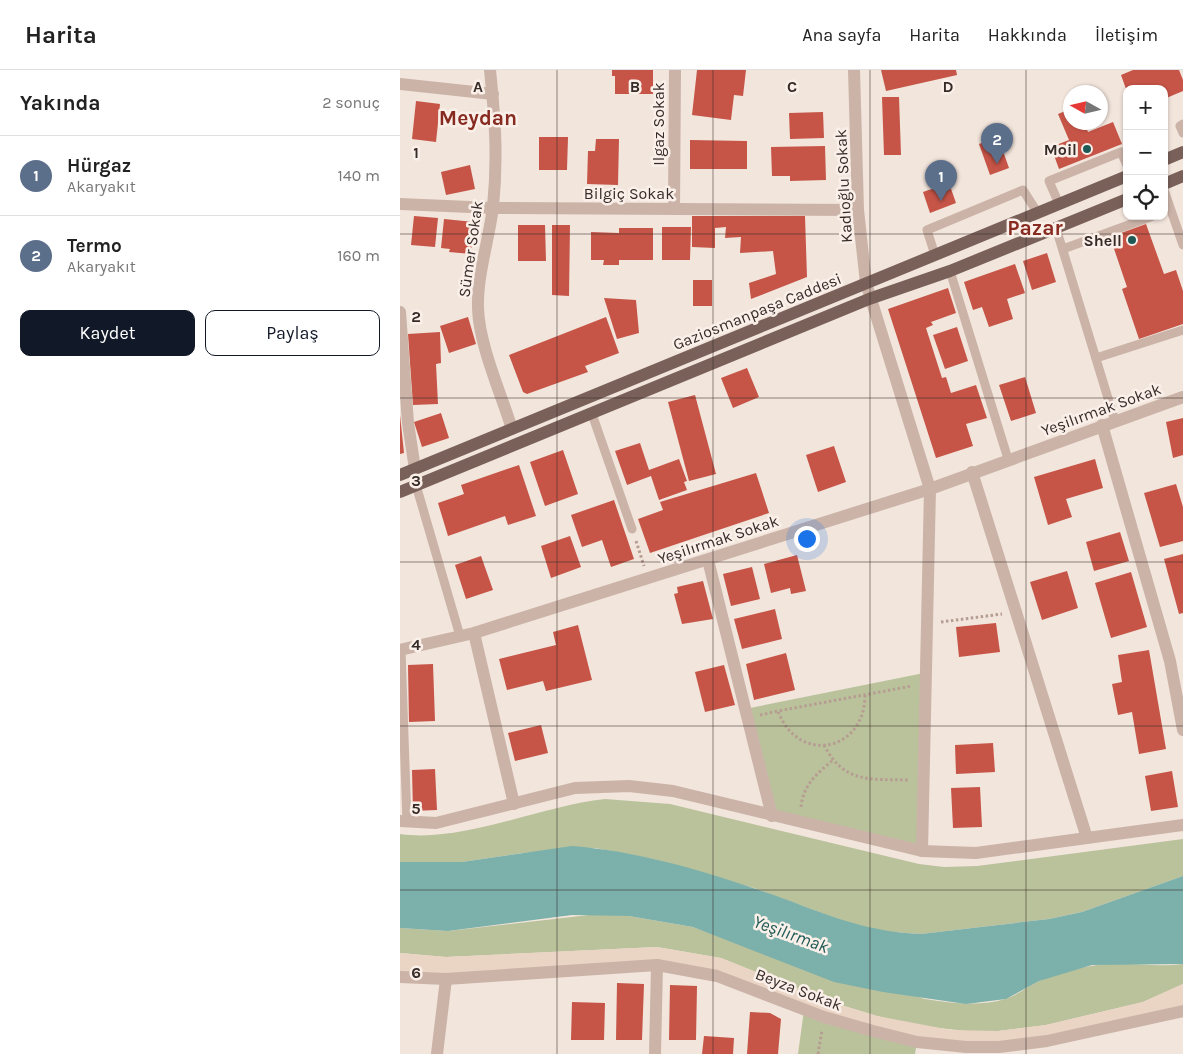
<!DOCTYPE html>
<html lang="tr">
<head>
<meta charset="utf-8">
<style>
  body { margin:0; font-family:Karla,sans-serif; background:#f6f6f6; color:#222 }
  .controls { position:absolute; right:15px; top:15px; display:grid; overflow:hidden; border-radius:10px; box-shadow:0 1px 4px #0004 }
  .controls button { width:45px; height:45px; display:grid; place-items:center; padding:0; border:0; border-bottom:1px solid #e0e0e0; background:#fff; color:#222; font:25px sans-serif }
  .compass { position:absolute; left:663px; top:15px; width:45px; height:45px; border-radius:50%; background:#fff; box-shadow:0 1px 4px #0004; rotate:278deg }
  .you { position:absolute; left:406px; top:468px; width:18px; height:18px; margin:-12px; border:4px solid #fff; border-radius:50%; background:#1a73e8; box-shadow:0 0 0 8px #1a73e833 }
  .badge { display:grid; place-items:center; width:32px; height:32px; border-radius:50%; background:#111827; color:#fff; font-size:16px; font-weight:700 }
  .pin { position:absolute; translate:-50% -41px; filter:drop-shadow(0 1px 2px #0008) }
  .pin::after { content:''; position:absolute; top:26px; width:18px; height:15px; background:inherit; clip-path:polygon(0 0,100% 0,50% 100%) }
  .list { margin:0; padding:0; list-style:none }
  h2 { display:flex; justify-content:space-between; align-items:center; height:65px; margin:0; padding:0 20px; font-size:21px }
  h2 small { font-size:16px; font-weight:400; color:#767676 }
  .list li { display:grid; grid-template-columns:32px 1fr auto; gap:15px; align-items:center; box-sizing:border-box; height:80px; padding:0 20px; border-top:1px solid #e0e0e0 }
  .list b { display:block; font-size:19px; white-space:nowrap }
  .list p { margin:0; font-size:16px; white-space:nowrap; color:#767676 }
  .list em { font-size:16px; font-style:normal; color:#767676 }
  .actions { display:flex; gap:10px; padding:15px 20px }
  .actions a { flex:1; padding:11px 0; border:1px solid #111827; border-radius:10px; text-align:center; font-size:18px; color:#111827 }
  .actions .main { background:#111827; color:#fff }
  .icon { flex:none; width:28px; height:28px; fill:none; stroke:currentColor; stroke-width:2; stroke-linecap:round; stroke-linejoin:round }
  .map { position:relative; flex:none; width:783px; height:984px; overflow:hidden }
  header { display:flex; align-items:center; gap:30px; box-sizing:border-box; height:70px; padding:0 25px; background:#fff; border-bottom:1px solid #e0e0e0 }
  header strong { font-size:24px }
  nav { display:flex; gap:28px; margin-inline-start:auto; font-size:18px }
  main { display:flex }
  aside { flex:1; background:#fff }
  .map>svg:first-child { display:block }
  .green { fill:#bac29c }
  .plaza { fill:#ead4c3 }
  .water { fill:#7bb0ab }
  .building { fill:#c65447 }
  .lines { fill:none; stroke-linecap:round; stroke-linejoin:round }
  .path { stroke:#b69d92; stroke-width:3; stroke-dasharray:2.5 2.5; stroke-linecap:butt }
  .lane { stroke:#cbb3a8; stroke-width:9 }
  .street { stroke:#cbb3a8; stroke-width:12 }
  .primary { stroke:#796059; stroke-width:12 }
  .grid { fill:none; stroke:#372b28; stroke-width:1; stroke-opacity:0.55 }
  .poi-dot { fill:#1e5955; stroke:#faf0e9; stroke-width:2 }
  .labels { text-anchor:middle; stroke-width:5; stroke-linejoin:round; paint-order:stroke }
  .street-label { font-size:16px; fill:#372b28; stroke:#faf0e9 }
  .poi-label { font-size:16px; font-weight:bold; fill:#372b28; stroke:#faf0e9; text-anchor:end }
  .water-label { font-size:18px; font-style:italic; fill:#1e5955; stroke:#faf0e9 }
  .district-label { font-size:21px; font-weight:bold; fill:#872b21; stroke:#faf0e9 }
  .grid-label { font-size:16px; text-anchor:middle; font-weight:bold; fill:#372b28; stroke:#faf0e9; stroke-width:5; stroke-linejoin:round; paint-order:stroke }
</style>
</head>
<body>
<header>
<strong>Harita</strong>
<nav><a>Ana sayfa</a><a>Harita</a><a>Hakkında</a><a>İletişim</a></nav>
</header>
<main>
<aside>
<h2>Yakında<small>2 sonuç</small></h2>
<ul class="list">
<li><span class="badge" style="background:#5c6f8a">1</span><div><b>Hürgaz</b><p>Akaryakıt</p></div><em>140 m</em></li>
<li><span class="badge" style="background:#5c6f8a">2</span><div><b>Termo</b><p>Akaryakıt</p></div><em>160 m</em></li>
</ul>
<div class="actions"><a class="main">Kaydet</a><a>Paylaş</a></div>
</aside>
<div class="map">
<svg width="783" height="984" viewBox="0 0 783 984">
  <rect width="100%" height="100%" fill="#f2e5dc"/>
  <g class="green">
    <polygon points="524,603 522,781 372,746 345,639"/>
    <path d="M205 729 270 734 519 794 544 797 577 796 783 769V806L682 842 649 849 521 864 479 861 454 855 354 818 253 789 195 778 123 783 62 792H0V764C63 773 140 736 205 729Z"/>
    <path d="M198 844 229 846 293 857 326 869 525 929C552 933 579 937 605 929 618 925 628 916 639 911 655 903 673 899 691 896 721 890 752 898 783 894V914L743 932 646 955 598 961H567L520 956 477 946 428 931 321 888 257 877 46 887 0 883V858L48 861Z"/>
    <polygon points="404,940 517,972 515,984 398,984"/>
  </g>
  <polygon class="plaza" points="257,877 321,888 428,931 477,946 551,960 598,961 646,955 743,932 783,914 783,941 647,971 517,972 287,899 0,907 0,883 46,887"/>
  <path class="water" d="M172 776C234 781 295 798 353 818 415 838 453 861 521 864L649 849 682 842 783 806V894L692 895 639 911 606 929 566 934 483 922 434 912 293 857 229 846 172 845 48 861 0 858V792H62Z"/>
  <g class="building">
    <polygon points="212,0 253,0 253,24 215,24 215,6 212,6"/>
    <polygon points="297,0 346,0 343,26 334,25 331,50 292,45"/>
    <polygon points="481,0 556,0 557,5 486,21"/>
    <polygon points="733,0 779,0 783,10 783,21 764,29 764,19 726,19 721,5"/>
    <polygon points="482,27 499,27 501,85 484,85"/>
    <polygon points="16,31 40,34 36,72 12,69"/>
    <polygon points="670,39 670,52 684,52 688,62 713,52 722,74 659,99 651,77 669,70 658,44"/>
    <polygon points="423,42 424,68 390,69 389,43"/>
    <polygon points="139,67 168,67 167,100 139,100"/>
    <polygon points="598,67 609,98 590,105 579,74"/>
    <polygon points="196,69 219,69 218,115 187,114 188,81 195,81"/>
    <polygon points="290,70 347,71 347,99 290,99"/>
    <polygon points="425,76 426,110 390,111 390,106 372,106 371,77"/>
    <polygon points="70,95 75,119 46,125 41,102"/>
    <polygon points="549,113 556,133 530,143 523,122"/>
    <polygon points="14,146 38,148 35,177 11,175"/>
    <polygon points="292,146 405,146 407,207 351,229 349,213 376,204 373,181 340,183 341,167 325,168 326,157 315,158 315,178 292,177"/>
    <polygon points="44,149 74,152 71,184 49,182 50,179 41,178"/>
    <polygon points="746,154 764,204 776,200 783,221 783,254 739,269 722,219 727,217 710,167"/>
    <polygon points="118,155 145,155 146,191 118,191"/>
    <polygon points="152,155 170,155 169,226 152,225"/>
    <polygon points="262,157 291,157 290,190 262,190"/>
    <polygon points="219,158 253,158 253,190 219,190 219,195 203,195 204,190 191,190 191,162 219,163"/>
    <polygon points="647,183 656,212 632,220 623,191"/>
    <polygon points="615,194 625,223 607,229 613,249 589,257 582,237 573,240 564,212"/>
    <rect x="293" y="210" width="19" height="26"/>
    <polygon points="548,218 556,243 531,252 533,255 526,258 542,308 546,307 551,323 576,315 587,348 566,354 573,376 536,388 488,239"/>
    <polygon points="204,228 236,230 239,263 217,269"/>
    <polygon points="68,247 76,274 49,283 40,256"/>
    <polygon points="206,247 219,283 185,296 188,302 127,324 123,322 109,285"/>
    <polygon points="557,257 568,291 545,299 533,265"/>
    <polygon points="40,262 41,293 36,294 38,334 13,335 8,264"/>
    <polygon points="347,298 359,327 333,338 321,308"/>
    <polygon points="625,307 636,343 611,351 599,315"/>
    <polygon points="295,325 316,404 289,411 268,332"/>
    <polygon points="41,343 49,368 22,377 14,352"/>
    <polygon points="0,345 4,383 0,384"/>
    <polygon points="783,348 783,385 773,388 766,352"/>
    <polygon points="240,373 249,400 279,389 287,411 284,412 287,420 259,430 251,406 227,415 215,381"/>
    <polygon points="434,376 446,412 418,422 406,385"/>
    <polygon points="163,380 178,424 145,436 130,392"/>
    <polygon points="695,389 703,418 666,429 672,447 648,455 634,407"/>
    <polygon points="119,395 136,446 108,455 105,446 48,466 38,433 64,424 61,415"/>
    <polygon points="356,403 369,443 250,483 238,449 263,440 260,432"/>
    <polygon points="776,414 783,437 783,471 760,477 744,423"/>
    <polygon points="214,430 234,489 211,497 202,470 182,477 171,445"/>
    <polygon points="720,462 729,491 694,501 686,472"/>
    <polygon points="170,466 181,497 151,508 141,476"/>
    <polygon points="783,484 783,543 779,544 764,489"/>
    <polygon points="397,485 406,521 391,524 390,518 371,523 364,494"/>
    <polygon points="81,486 93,520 66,529 55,495"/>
    <polygon points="352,497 360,529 331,536 323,504"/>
    <polygon points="667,501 678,538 642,550 630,512"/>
    <polygon points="731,502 747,557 711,568 695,513"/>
    <polygon points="303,511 313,549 282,554 274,524 278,523 277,517"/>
    <polygon points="375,539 382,569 342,579 334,549"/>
    <polygon points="596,553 600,582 559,587 556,557"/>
    <polygon points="178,555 192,610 146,621 143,611 107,620 99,589 156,575 153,562"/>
    <polygon points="749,580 766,679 739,684 732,642 718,645 712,614 722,612 718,585"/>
    <polygon points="386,583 395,620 354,630 346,594"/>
    <polygon points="33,594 35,651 9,652 8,595"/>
    <polygon points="324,595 335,635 305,642 295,602"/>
    <polygon points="141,655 148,683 115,691 108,663"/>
    <polygon points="593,673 595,702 556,704 555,675"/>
    <polygon points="35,699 37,740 13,741 12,700"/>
    <polygon points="772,701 778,737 751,741 745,706"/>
    <polygon points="580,717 582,757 553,758 551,718"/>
    <polygon points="217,913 244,914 242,970 216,970"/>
    <polygon points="270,915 297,916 296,970 269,970"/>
    <polygon points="172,932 205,933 204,970 171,970"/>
    <polygon points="350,942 370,943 381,949 378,984 347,984"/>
    <polygon points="304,966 334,968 333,984 302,984"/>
  </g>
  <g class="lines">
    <g class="path">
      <polyline points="236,471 244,496"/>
      <polyline points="541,552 602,544"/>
      <path d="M465 625C465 682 398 695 378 641L512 616"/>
      <polyline points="360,645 378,641"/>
      <path d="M424 675C444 714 471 709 509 710"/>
      <path d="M401 737C403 716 416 704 432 691"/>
      <polyline points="418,984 422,960"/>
    </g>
    <g class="lane">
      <polyline points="783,54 780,56 783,63"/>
      <polyline points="764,120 783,175"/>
      <polyline points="659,134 649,111 721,82 727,95"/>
      <polyline points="656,158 715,351"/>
      <polyline points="663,179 753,146"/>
      <polyline points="535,185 527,160 623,120 637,142"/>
      <polyline points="550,201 608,389"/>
      <polyline points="696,288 783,260"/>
      <polyline points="192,344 232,459"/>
      <polyline points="16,415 60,566"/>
      <polyline points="1,580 7,752"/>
    </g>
    <g class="street">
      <path d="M90 0C95 49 98 87 93 137 89 170 77 205 78 238 79 275 101 323 112 359"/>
      <polyline points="454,0 458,140 466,213 530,419 522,781"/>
      <polyline points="0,14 93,24"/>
      <polyline points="0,134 93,138 458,140"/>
      <polyline points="274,139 275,0"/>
      <polyline points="0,242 8,353 15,399"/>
      <polyline points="702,355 770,591 783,660"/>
      <polyline points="572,402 687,768"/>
      <polyline points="308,490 372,746"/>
      <polyline points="74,563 114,734"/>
      <polyline points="0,580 74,563 530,419 783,327"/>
      <polyline points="0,751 36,753 175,718 229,716 273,721 522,781 576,783 783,755"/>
      <polyline points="0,907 46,909 257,895 317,906 424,947 473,961 517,972 566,977 599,977 647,971 783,941"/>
      <polyline points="37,984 46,909"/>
      <polyline points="255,984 257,895"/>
    </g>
    <g class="primary">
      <polyline points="764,90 783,82"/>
      <polyline points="764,114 783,106"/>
      <polyline points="0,405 727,106"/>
      <polyline points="0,422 469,229 550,201 727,129"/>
    </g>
  </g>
  <path class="grid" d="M157 0V984M313 0V984M470 0V984M626 0V984M0 164H783M0 328H783M0 492H783M0 656H783M0 820H783"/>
  <g class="poi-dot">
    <circle cx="687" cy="79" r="5"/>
    <circle cx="732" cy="170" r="5"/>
  </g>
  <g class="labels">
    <g class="street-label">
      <text transform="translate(258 54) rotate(-90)" y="6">Ilgaz Sokak</text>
      <text transform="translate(443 116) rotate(-93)" y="6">Kadıoğlu Sokak</text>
      <text x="229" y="129">Bilgiç Sokak</text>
      <text transform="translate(70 179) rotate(-82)" y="6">Sümer Sokak</text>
      <text transform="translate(357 241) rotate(-22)" y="6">Gaziosmanpaşa Caddesi</text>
      <text transform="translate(701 339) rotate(-20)" y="6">Yeşilırmak Sokak</text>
      <text transform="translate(318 469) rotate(-18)" y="6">Yeşilırmak Sokak</text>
      <text transform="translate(399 919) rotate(21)" y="6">Beyza Sokak</text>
    </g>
    <g class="poi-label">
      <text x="677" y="85">Moil</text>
      <text x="722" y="176">Shell</text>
    </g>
    <g class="water-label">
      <text transform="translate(391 864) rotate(20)" y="6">Yeşilırmak</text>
    </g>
    <g class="district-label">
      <text x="78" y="55">Meydan</text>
      <text x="635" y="165">Pazar</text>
    </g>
  </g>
  <g class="grid-label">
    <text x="78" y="22">A</text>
    <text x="235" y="22">B</text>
    <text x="392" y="22">C</text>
    <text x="548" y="22">D</text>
    <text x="16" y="88">1</text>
    <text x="16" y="252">2</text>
    <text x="16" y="416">3</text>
    <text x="16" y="580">4</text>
    <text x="16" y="744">5</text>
    <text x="16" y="908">6</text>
  </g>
</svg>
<div class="controls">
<button>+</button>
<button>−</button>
<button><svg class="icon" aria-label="locate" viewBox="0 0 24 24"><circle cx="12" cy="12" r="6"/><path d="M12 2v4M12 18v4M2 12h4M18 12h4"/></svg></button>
</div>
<svg class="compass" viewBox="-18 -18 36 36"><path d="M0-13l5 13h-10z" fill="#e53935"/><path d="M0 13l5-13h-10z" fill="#767676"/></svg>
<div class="you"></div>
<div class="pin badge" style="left:541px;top:131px;background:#5c6f8a">1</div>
<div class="pin badge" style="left:597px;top:94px;background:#5c6f8a">2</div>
</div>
</main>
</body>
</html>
